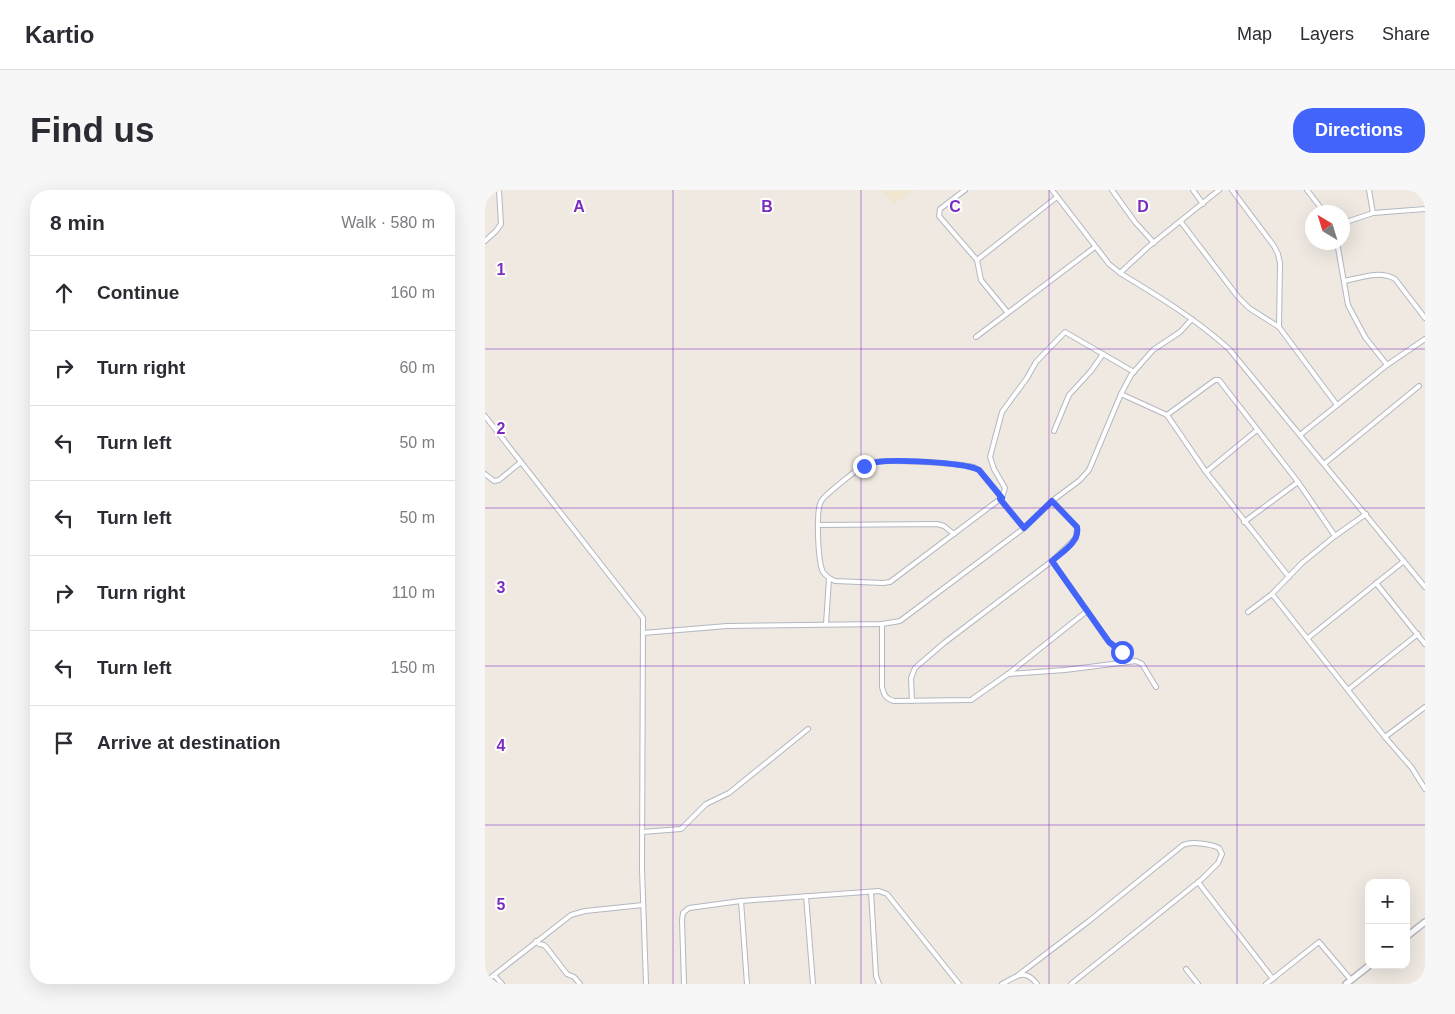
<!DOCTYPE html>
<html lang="en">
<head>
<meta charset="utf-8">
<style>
  body { margin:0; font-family:Helvetica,sans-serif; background:#f7f7f7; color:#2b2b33 }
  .controls { position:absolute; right:15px; bottom:15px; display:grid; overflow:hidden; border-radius:10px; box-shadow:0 5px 20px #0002 }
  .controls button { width:45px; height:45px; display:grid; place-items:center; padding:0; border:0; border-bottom:1px solid #e1e1e2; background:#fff; color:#2b2b33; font:25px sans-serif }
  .compass { position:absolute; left:820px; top:15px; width:45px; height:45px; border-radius:50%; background:#fff; box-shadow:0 5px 20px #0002; rotate:322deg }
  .stop { position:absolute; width:15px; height:15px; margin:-11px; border:4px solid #4264fb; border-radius:50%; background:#fff }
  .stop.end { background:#4264fb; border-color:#fff; box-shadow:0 1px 5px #0008 }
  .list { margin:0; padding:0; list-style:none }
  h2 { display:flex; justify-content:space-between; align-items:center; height:65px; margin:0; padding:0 20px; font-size:21px }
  h2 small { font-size:16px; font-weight:400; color:#7c7c81 }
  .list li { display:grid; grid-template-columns:32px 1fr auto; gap:15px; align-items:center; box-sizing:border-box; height:75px; padding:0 20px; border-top:1px solid #e1e1e2 }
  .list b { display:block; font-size:19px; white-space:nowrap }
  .list em { font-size:16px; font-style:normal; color:#7c7c81 }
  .icon { flex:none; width:28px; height:28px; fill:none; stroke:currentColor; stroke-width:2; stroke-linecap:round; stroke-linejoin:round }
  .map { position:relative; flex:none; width:940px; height:794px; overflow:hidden; border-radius:20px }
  header { display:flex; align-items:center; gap:30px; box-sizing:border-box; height:70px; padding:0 25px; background:#fff; border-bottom:1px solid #e1e1e2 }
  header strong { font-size:24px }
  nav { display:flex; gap:28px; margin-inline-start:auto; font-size:18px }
  .intro { display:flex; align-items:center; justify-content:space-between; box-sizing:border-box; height:120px; padding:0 30px }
  h1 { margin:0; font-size:35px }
  .button { padding:12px 22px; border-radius:20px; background:#4264fb; color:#fff; font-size:18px; font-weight:700 }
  main { display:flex; gap:30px; padding:0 30px }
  aside { flex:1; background:#fff; border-radius:20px; box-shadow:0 5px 20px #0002 }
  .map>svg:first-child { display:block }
  .education { fill:#f0e6d1 }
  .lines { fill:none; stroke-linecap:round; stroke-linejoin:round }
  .minor-casing { stroke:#b4b7c1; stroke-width:6 }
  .tertiary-casing { stroke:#b4b7c1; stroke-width:8 }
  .minor { stroke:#fff; stroke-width:4 }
  .tertiary { stroke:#fff; stroke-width:5 }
  .route { stroke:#4264fb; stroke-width:6 }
  .grid { fill:none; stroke:#7b2cbf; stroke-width:1; stroke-opacity:0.55 }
  .grid-label { font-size:16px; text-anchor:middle; font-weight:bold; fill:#7b2cbf; stroke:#fff; stroke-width:4; stroke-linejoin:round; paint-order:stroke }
</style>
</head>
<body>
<header>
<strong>Kartio</strong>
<nav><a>Map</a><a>Layers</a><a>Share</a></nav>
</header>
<div class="intro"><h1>Find us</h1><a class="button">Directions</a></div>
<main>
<aside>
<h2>8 min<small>Walk · 580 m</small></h2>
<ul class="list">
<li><svg class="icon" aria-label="ahead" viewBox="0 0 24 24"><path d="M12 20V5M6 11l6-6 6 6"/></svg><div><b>Continue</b></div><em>160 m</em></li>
<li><svg class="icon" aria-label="right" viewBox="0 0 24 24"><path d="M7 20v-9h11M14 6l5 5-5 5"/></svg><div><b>Turn right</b></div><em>60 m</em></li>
<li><svg class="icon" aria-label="left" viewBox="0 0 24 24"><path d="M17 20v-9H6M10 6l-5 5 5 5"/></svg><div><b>Turn left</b></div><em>50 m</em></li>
<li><svg class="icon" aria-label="left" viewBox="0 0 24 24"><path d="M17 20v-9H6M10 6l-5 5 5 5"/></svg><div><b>Turn left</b></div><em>50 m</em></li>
<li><svg class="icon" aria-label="right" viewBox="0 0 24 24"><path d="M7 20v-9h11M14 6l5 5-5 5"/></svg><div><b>Turn right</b></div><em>110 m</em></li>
<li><svg class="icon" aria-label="left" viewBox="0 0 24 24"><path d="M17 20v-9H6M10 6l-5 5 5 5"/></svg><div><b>Turn left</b></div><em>150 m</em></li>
<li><svg class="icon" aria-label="arrive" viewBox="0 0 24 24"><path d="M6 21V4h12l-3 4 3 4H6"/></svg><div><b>Arrive at destination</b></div></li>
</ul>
</aside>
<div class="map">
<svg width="940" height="794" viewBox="0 0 940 794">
  <rect width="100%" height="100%" fill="#efe9e1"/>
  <polygon class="education" points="396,0 428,0 409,15"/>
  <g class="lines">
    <g class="minor-casing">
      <g id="minor">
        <polyline points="480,0 455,19 454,26 492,70 496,90 523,123"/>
        <path d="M567 0 624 74 635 83C673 106 711 129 744 159L940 397"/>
        <polyline points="627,0 650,32 669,53"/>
        <polyline points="708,0 718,14"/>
        <polyline points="747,0 789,56 793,64 795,73 794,137"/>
        <polyline points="822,0 839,22"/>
        <polyline points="884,0 888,23"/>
        <polyline points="696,32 753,107 764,118 794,137 852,215"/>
        <polyline points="858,33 888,23 940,19"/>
        <polyline points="0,51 11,41 16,34 14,0"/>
        <polyline points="852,52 863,115 880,147 902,175"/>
        <polyline points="492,70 572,7"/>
        <polyline points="635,83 663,57 734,0"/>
        <path d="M859 91C876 88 894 80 910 89L940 128"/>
        <polyline points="491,147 610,57"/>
        <polyline points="636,204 682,225 721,282 804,387"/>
        <polyline points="682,225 730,190 734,190 813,292 850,346"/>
        <polyline points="0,226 158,428 157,679 161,794"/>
        <polyline points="569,241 584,205 606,181 618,164"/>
        <polyline points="815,245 902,175 940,149"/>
        <polyline points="839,274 934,196"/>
        <polyline points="721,282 772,240"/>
        <polyline points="0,284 9,291 14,290 36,272"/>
        <polyline points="517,308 520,298 509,279 505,267 517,222 542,188 551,172 580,142 649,182"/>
        <path d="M515 309 405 392 398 393 350 391C345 389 341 386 338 382 333 372 330 318 337 310 341 304 375 277 381 274 393 267 474 274 489 277L494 280 517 308 515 309 539 338"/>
        <polyline points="759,332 813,292"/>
        <polyline points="333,335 452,334 459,336 469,344"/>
        <polyline points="567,371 624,452 639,465 636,472"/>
        <polyline points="891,393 940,454"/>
        <polyline points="787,404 900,547 927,578 940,599"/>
        <polyline points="763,422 787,404 817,373 850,346 881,324"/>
        <polyline points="341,434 344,389"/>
        <path d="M397 434V497C399 505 401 509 409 511L486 510 523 484 602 421"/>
        <polyline points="158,443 242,436 397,434 415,431 539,338 567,311 595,290 604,280 636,204 646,185 668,160 695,142 707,129"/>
        <polyline points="823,448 919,371"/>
        <polyline points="523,484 580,480 651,471 657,474 671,497"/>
        <polyline points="864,499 933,444"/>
        <polyline points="427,511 426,488 430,478 459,453 567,371 591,348 592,337 567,311"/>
        <polyline points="900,547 940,517"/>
        <polyline points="157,642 196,639 221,614 244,603 323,539"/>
        <polyline points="713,692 788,789"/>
        <polyline points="386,702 391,786 394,794"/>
        <polyline points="321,706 328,794"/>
        <polyline points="256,711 262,794"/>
        <polyline points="51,751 54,754 59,755 62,758 82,784 89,787 95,794"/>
        <polyline points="701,779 713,794"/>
        <polyline points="9,785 17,794"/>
        <path d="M532 786 604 731 698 655C707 651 725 654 734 658L737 664 733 673 717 689 586 794"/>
        <polyline points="0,792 86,725 100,721 158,715"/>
        <polyline points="199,794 197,730 198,723 204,718 256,711 394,701 402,704 474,794"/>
        <path d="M517 794C532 786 540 778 552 794"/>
        <polyline points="781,794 834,752 866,790"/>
      </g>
    </g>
    <g class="tertiary-casing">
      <g id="tertiary">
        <polyline points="921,747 940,732"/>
        <polyline points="861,794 885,775"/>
      </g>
    </g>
    <use href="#minor" class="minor"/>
    <use href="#tertiary" class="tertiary"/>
  </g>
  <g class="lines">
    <path class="route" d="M379 276C392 266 472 273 489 278L494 280 517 308 515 309 539 338 567 311 592 337C595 352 577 362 567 371L624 452 637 462"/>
  </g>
  <path class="grid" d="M188 0V794M376 0V794M564 0V794M752 0V794M0 159H940M0 318H940M0 476H940M0 635H940"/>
  <g class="grid-label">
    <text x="94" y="22">A</text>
    <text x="282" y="22">B</text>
    <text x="470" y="22">C</text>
    <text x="658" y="22">D</text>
    <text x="16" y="85">1</text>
    <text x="16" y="244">2</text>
    <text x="16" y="403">3</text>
    <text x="16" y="561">4</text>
    <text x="16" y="720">5</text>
  </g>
</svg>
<div class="controls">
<button>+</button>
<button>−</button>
</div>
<svg class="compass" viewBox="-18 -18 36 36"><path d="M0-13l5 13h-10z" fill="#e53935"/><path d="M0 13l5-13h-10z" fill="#7c7c81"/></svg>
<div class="stop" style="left:637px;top:462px"></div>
<div class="stop end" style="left:379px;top:276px"></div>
</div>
</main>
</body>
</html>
